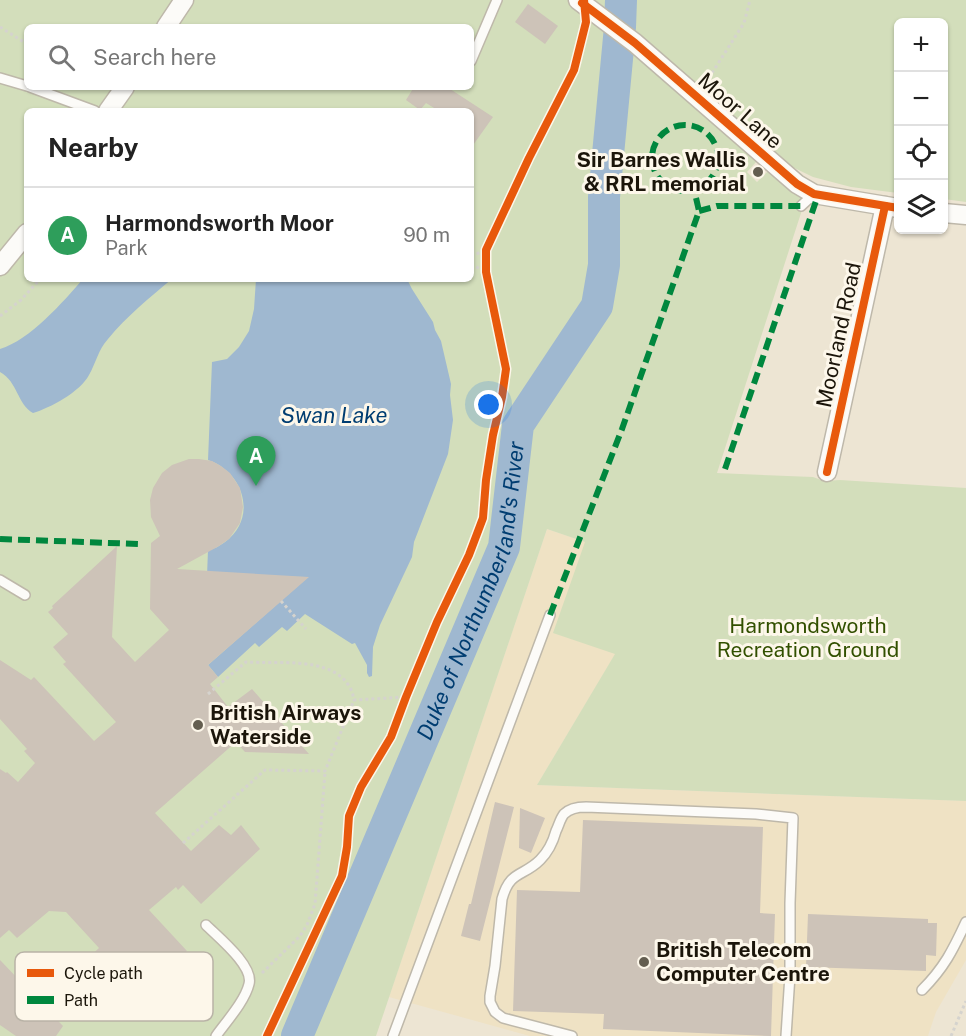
<!DOCTYPE html>
<html lang="en">
<head>
<meta charset="utf-8">
<style>
  body { margin:0; font-family:"Public Sans",sans-serif; background:#f6f6f6; color:#222 }
  .controls { position:absolute; right:18px; top:18px; display:grid; overflow:hidden; border-radius:9px; box-shadow:0 2px 4px #0004 }
  .controls button { width:54px; height:54px; display:grid; place-items:center; padding:0; border:0; border-bottom:2px solid #e0e0e0; background:#fff; color:#222; font:30px sans-serif }
  .you { position:absolute; left:489px; top:405px; width:21px; height:21px; margin:-15px; border:4px solid #fff; border-radius:50%; background:#1a73e8; box-shadow:0 0 0 9px #1a73e833 }
  .badge { display:grid; place-items:center; width:39px; height:39px; border-radius:50%; background:#d93025; color:#fff; font-size:20px; font-weight:700 }
  .pin { position:absolute; translate:-50% -50px; filter:drop-shadow(0 2px 3px #0008) }
  .pin::after { content:''; position:absolute; top:32px; width:21px; height:18px; background:inherit; clip-path:polygon(0 0,100% 0,50% 100%) }
  .list { margin:0; padding:0; list-style:none }
  h2 { display:flex; justify-content:space-between; align-items:center; height:78px; margin:0; padding:0 24px; font-size:26px }
  h2 small { font-size:20px; font-weight:400; color:#767676 }
  .list li { display:grid; grid-template-columns:39px 1fr auto; gap:18px; align-items:center; box-sizing:border-box; height:96px; padding:0 24px; border-top:2px solid #e0e0e0 }
  .list b { display:block; font-size:22px; white-space:nowrap }
  .list p { margin:0; font-size:20px; white-space:nowrap; color:#767676 }
  .list em { font-size:20px; font-style:normal; color:#767676 }
  .icon { flex:none; width:33px; height:33px; fill:none; stroke:currentColor; stroke-width:2; stroke-linecap:round; stroke-linejoin:round }
  .map { position:relative; flex:none; width:966px; height:1036px; overflow:hidden }
  .search { position:absolute; background:#fff; box-shadow:0 2px 4px #0004; left:24px; top:24px; width:450px; height:66px; display:flex; align-items:center; gap:15px; box-sizing:border-box; padding:0 21px; border-radius:9px; color:#767676; font-size:22px }
  .panel { position:absolute; background:#fff; box-shadow:0 2px 4px #0004; left:24px; top:108px; width:450px; height:174px; border-radius:9px }
  .map>svg:first-child { display:block }
  .built { fill:#efe2c4 }
  .green { fill:#d3debb; fill-rule:evenodd }
  .water { fill:#9fb8d0 }
  .lines { fill:none; stroke-linecap:round; stroke-linejoin:round }
  .river { stroke:#9fb8d0; stroke-width:32 }
  .building { fill:#cdc3b8 }
  .service-casing { stroke:#beb8aa; stroke-width:12 }
  .minor-casing { stroke:#beb8aa; stroke-width:21 }
  .path { stroke:#d5d3ce; stroke-width:3; stroke-dasharray:3 3; stroke-linecap:butt }
  .service { stroke:#fcfbf8; stroke-width:9 }
  .minor { stroke:#fcfbf8; stroke-width:18 }
  .quiet { stroke:#00873e; stroke-width:6; stroke-dasharray:12 6; stroke-linecap:butt }
  .cycleway-casing { stroke:#fdf7ea; stroke-width:11 }
  .cycleway { stroke:#e8590c; stroke-width:8 }
  .poi-dot { fill:#645e50; stroke:#fdf7ea; stroke-width:2 }
  .labels { text-anchor:middle; stroke-width:6; stroke-linejoin:round; paint-order:stroke }
  .street-label { font-size:21px; fill:#1b150a; stroke:#fdf7ea }
  .poi-label { font-size:21px; font-weight:bold; fill:#1b150a; stroke:#fdf7ea; text-anchor:start }
  .park-label { font-size:21px; fill:#325000; stroke:#fdf7ea }
  .water-label { font-size:22px; font-style:italic; fill:#003d71; stroke:#fdf7ea }
  .key { fill:#fdf7ea; stroke:#b9b3a7; stroke-width:1.5 }
  .key-label { font-size:16px; fill:#1b150a }
</style>
</head>
<body>
<div class="map">
<svg width="966" height="1036" viewBox="0 0 966 1036">
  <rect width="100%" height="100%" fill="#ede5d3"/>
  <polygon class="built" points="547,529 585,542 616,653 537,785 966,801 966,960 936,1012 928,1036 530,1036 389,997"/>
  <g class="green">
    <path d="M0 0H966V202L944 199V22H898V193L851 187 813 177 784 163 621 27 604 197V265L597 306 518 425 504 547 297 1036H0ZM27 27H471V87H27ZM27 111H471V279H27Z"/>
    <polygon points="626,45 757,161 747,172 757,182 768,171 802,199 802,210 717,473 813,477 824,481 840,480 966,488 966,801 537,785 615,654 553,633 585,542 547,529 376,1036 304,1036 509,549 515,519 527,430 606,310 611,279 617,161"/>
  </g>
  <g class="water">
    <path d="M83 279H172C149 298 127 316 108 339 98 350 96 363 89 375 80 392 50 408 33 413 17 404 18 382 0 372V349C30 340 63 302 83 279Z"/>
    <path d="M256 279H407L412 289 433 322 435 330 441 341 451 384 450 395 453 420 448 454 414 542 412 557 380 625 373 647 372 676 369 677 367 673V665L355 643 352 644 305 614 287 631 282 627 259 647 255 643 218 677 208 665 308 577 207 576 208 550C215 549 219 546 225 542 258 518 244 472 208 460L212 362 227 359 239 347 249 331 254 309Z"/>
  </g>
  <g class="lines">
    <path class="river" id="s1" d="M297 1036 504 547 518 425 597 306 604 265V197L620 27 621 0"/>
  </g>
  <g class="building">
    <polygon points="528,4 558,26 545,44 515,22"/>
    <polygon points="414,87 447,87 493,117 471,148 471,111 439,111 426,103 420,110 406,100"/>
    <polygon points="189,459 199,459 212,461 221,466 230,473 240,488 243,507 240,523 229,539 219,546 177,569 309,577 208,665 218,677 210,684 228,707 252,689 309,754 245,752 236,742 155,813 191,851 219,825 231,835 241,825 260,849 201,904 183,885 178,890 176,887 149,910 187,951 180,957 186,964 167,978 156,984 127,989 114,989 106,987 97,983 84,973 94,965 87,959 99,948 66,912 49,911 17,938 9,930 0,938 0,769 6,773 7,772 18,782 35,763 24,751 27,749 0,719 0,660 31,680 34,677 94,741 116,722 63,664 66,662 53,647 68,634 48,612 53,608 52,606 117,546 112,637 135,662 169,630 150,609 151,543 160,536 151,517 150,500 153,488 162,473 172,465"/>
    <polygon points="495,802 514,807 480,941 461,936 469,904 471,904"/>
    <polygon points="520,808 545,818 531,853 519,848"/>
    <polygon points="583,820 763,827 760,913 775,914 771,1036 603,1029 604,1014 513,1011 517,890 580,892"/>
    <polygon points="808,914 928,919 928,923 937,923 936,956 926,955 926,971 806,967"/>
    <polygon points="0,960 63,1026 56,1036 16,1036 0,1025"/>
  </g>
  <g class="lines">
    <g class="service-casing">
      <g id="service">
        <polyline points="471,61 497,0"/>
        <polyline points="0,78 27,86"/>
        <polyline points="30,87 95,111"/>
        <polyline points="801,206 814,194"/>
        <polyline points="0,580 25,595"/>
        <path d="M206 925C218 937 254 966 249 984 245 1001 226 1022 216 1036"/>
        <path d="M922 990C944 968 953 950 966 922"/>
        <polyline points="393,1036 550,615"/>
        <path d="M572 1036 503 1018 495 1012 490 1002V996L495 966 502 899C510 870 523 877 540 860 548 852 553 842 556 831 559 825 560 819 564 814 570 808 578 807 586 807L756 814 793 818 790 903V975L786 1036"/>
      </g>
    </g>
    <g class="minor-casing">
      <g id="minor">
        <polyline points="578,0 635,43 797,184 814,194 898,208"/>
        <polyline points="166,27 184,0"/>
        <polyline points="108,111 125,87"/>
        <polyline points="944,213 966,215"/>
        <polyline points="0,266 27,233"/>
        <polyline points="827,472 885,206"/>
      </g>
    </g>
    <g class="path">
      <polyline points="0,27 27,44"/>
      <polyline points="704,82 710,76 744,23 750,0"/>
      <polyline points="471,256 486,250"/>
      <polyline points="471,264 486,272"/>
      <polyline points="0,316 21,300 40,279"/>
      <polyline points="281,601 306,629"/>
      <path d="M208 694 246 662C276 664 331 656 349 686 352 690 353 695 354 700L406 697"/>
      <polyline points="183,843 265,770 325,771 354,700"/>
      <polyline points="262,973 300,936 307,925 315,904 325,772"/>
      <polyline points="951,1036 966,1001"/>
    </g>
    <use href="#service" class="service"/>
    <use href="#minor" class="minor"/>
    <g class="quiet">
      <circle cx="685" cy="158" r="33"/>
      <polyline points="699,211 717,206 801,206"/>
      <polyline points="725,469 818,195"/>
      <polyline points="0,539 139,544"/>
      <polyline points="550,615 622,429 699,211 694,189"/>
    </g>
    <g class="cycleway-casing">
      <g id="cycleway">
        <polyline points="582,3 635,43 797,184 814,194 898,208"/>
        <polyline points="827,472 885,206"/>
        <polyline points="267,1036 342,876 347,847 349,816 361,787 391,737 406,697 437,622 469,555 483,518 486,480 493,435 502,397 506,369 486,272 486,250 529,158 574,70 586,22 584,0"/>
      </g>
    </g>
    <use href="#cycleway" class="cycleway"/>
  </g>
  <g class="poi-dot">
    <circle cx="758" cy="172" r="6"/>
    <circle cx="198" cy="725" r="6"/>
    <circle cx="644" cy="962" r="6"/>
  </g>
  <g class="labels">
    <g class="street-label">
      <text transform="translate(740 111) rotate(41)" y="7">Moor Lane</text>
      <text transform="translate(839 335) rotate(-78)" y="7">Moorland Road</text>
    </g>
    <g class="poi-label">
      <text x="746" y="167" text-anchor="end">Sir Barnes Wallis<tspan x="746" dy="24">&amp; RRL memorial</tspan></text>
      <text x="210" y="720">British Airways<tspan x="210" dy="24">Waterside</tspan></text>
      <text x="656" y="957">British Telecom<tspan x="656" dy="24">Computer Centre</tspan></text>
    </g>
    <g class="park-label">
      <text x="808" y="633">Harmondsworth<tspan x="808" dy="24">Recreation Ground</tspan></text>
    </g>
    <g class="water-label">
      <text x="334" y="423">Swan Lake</text>
      <text dy="8" stroke="none"><textPath href="#s1" startOffset="480">Duke of Northumberland's River</textPath></text>
    </g>
  </g>
  <rect x="15" y="952" width="198" height="69" rx="9" class="key"/>
  <rect x="27" y="969" width="27" height="8" fill="#e8590c"/>
  <rect x="27" y="996" width="27" height="8" fill="#00873e"/>
  <g class="key-label">
    <text x="64" y="979">Cycle path</text>
    <text x="64" y="1006">Path</text>
  </g>
</svg>
<div class="controls">
<button>+</button>
<button>−</button>
<button><svg class="icon" aria-label="locate" viewBox="0 0 24 24"><circle cx="12" cy="12" r="6"/><path d="M12 2v4M12 18v4M2 12h4M18 12h4"/></svg></button>
<button><svg class="icon" aria-label="layers" viewBox="0 0 24 24"><path d="M12 4l9 5-9 5-9-5zM3 14l9 5 9-5"/></svg></button>
</div>
<div class="you"></div>
<div class="pin badge" style="left:256px;top:486px;background:#2e9e5b">A</div>
<div class="search"><svg class="icon" aria-label="search" viewBox="0 0 24 24"><circle cx="10" cy="10" r="6"/><path d="M15 15l6 6"/></svg>Search here</div>
<section class="panel">
<h2>Nearby<small></small></h2>
<ul class="list">
<li><span class="badge" style="background:#2e9e5b">A</span><div><b>Harmondsworth Moor</b><p>Park</p></div><em>90 m</em></li>
</ul>
</section>
</div>
</body>
</html>
